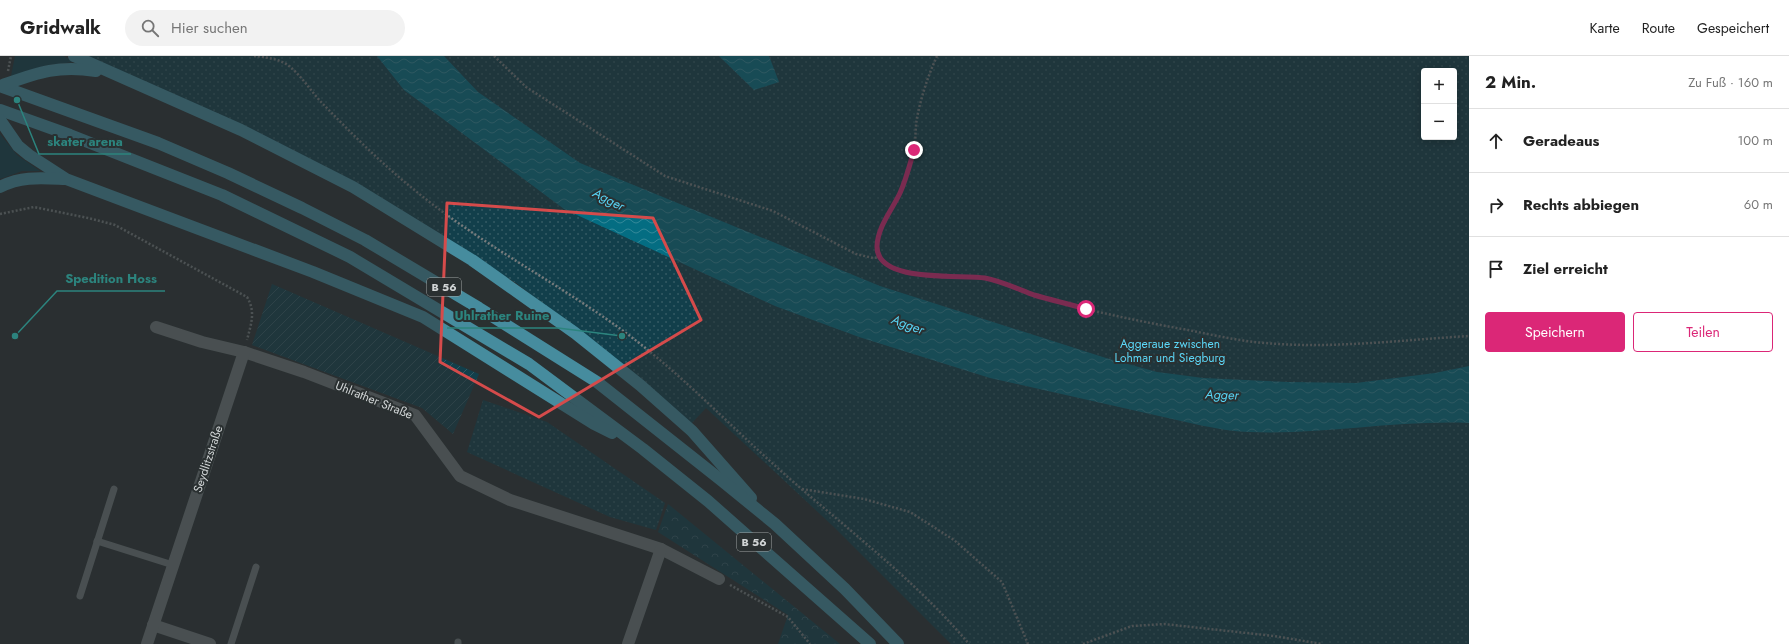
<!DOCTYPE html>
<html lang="de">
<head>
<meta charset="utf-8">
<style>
  body { margin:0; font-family:Jost,sans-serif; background:#f2f2f2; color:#222 }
  .controls { position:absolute; right:12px; top:12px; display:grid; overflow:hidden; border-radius:4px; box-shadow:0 2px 10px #0003 }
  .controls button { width:36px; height:36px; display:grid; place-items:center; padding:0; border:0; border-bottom:1px solid #e0e0e0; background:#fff; color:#222; font:20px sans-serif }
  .stop { position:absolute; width:12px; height:12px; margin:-9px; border:3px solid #db2777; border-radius:50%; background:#fff }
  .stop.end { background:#db2777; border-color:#fff; box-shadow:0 1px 4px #0008 }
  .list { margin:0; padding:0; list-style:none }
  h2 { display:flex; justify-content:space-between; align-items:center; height:52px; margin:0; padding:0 16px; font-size:17px }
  h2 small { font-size:13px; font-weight:400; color:#767676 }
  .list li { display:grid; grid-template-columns:26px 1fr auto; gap:12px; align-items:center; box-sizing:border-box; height:64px; padding:0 16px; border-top:1px solid #e0e0e0 }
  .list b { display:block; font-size:15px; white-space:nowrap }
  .list em { font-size:13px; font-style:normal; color:#767676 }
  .actions { display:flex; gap:8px; padding:12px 16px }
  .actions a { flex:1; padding:9px 0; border:1px solid #db2777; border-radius:4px; text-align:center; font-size:14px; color:#db2777 }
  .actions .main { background:#db2777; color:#fff }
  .icon { flex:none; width:22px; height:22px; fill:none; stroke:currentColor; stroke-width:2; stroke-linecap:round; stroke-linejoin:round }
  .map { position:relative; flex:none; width:1469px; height:588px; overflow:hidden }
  header { display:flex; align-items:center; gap:24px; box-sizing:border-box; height:56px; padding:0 20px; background:#fff; border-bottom:1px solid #e0e0e0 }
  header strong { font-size:19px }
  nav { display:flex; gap:22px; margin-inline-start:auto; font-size:14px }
  .search { width:280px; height:36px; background:#f2f2f2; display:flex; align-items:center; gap:10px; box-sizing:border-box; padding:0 14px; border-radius:22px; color:#767676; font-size:15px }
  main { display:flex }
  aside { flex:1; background:#fff }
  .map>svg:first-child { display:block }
  .grass { fill:#123f4b }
  .forest { fill:url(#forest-crowns) }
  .park { fill:url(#park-dots); fill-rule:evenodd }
  .garden { fill:url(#garden-furrows) }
  .water { fill:url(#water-waves) }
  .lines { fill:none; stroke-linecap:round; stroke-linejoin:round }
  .path { stroke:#767b7c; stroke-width:2.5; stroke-dasharray:2 2; stroke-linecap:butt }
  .service { stroke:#6f7678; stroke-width:7 }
  .minor { stroke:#6f7678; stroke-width:12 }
  .trunk { stroke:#468c9e; stroke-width:12 }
  .route { stroke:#db2777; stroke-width:5 }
  .marked { fill:none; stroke:#d54b4b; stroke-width:3; stroke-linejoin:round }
  .labels { text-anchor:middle; stroke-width:4; stroke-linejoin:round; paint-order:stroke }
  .shield { fill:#2a3031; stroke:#9fa4a4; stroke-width:1 }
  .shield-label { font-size:11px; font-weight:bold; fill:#d1d5d6 }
  .park-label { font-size:12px; fill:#5bd6f6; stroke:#2a3031 }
  .street-label { font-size:12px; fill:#d1d5d6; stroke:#2a3031 }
  .water-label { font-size:13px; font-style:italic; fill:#57d3f3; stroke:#2a3031 }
  .leader { fill:none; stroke:#2c847e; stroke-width:1.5 }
  .callout-dot { fill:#2c847e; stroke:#2a3031; stroke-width:1.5 }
  .callout-label { font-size:13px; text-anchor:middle; font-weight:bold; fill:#2c847e; stroke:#2a3031; stroke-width:4; stroke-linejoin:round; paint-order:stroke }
</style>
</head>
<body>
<header>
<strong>Gridwalk</strong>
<div class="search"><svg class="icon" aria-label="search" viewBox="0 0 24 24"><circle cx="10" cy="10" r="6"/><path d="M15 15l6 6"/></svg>Hier suchen</div>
<nav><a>Karte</a><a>Route</a><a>Gespeichert</a></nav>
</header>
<main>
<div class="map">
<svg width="1469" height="588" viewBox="0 0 1469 588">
  <defs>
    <pattern id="forest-crowns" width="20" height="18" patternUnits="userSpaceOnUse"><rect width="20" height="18" fill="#123f4b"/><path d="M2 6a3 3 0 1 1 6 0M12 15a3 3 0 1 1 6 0" fill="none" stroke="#335a64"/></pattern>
    <pattern id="park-dots" width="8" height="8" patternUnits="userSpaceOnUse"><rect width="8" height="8" fill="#123f4b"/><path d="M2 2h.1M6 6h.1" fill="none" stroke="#335a64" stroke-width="1.8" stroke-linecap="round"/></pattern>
    <pattern id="garden-furrows" width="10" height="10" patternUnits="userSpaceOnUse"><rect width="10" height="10" fill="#123f4b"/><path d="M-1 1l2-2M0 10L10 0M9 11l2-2" fill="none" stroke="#335a64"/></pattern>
    <pattern id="water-waves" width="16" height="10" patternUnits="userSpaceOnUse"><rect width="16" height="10" fill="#046d82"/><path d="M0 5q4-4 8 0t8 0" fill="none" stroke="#389"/></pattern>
  </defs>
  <rect width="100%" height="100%" fill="#2a3031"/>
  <g class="grass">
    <polygon points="15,0 64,0 74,6 48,9 11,20"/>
    <polygon points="0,78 17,99 40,115 22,115 0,123"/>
  </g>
  <polygon class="forest" points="668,448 840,588 778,588 788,559 658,476"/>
  <g class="park">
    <path d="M74 0H1469V588H951L835 472 706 352 691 368 619 307 516 227 381 145ZM1424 15H1454V81H1424Z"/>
    <polygon points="483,344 547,366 665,447 656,474 610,461 467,396"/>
  </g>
  <polygon class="garden" points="272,228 479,318 453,378 422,352 252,289"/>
  <g class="water">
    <path d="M377 0H444L478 36 580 107 880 230 1106 302 1157 316 1173 318 1203 322 1288 326 1356 327 1435 317 1469 310V367C1396 364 1323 379 1250 376 1233 376 1215 372 1199 369L990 322 859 281 775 250 564 153 404 34Z"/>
    <polygon points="719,0 769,0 779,26 754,34"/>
  </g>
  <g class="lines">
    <g class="path">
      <path d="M254 0C265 1 280 3 289 10 302 20 312 37 323 48 351 77 381 107 412 132 477 186 553 224 622 274 682 318 734 374 790 423 851 476 917 526 969 588"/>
      <polyline points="494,0 526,31 665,120 773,155 856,198 873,202 880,201"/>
      <path d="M937 0C928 20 921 41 917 62 915 73 916 84 914 95 911 108 906 121 901 134 894 152 868 182 880 201 897 228 960 217 986 223 1003 226 1019 235 1036 240 1086 254 1137 265 1188 274 1213 279 1239 285 1265 287 1332 293 1401 284 1469 280"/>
      <polyline points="8,15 11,0"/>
      <path d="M0 158 34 151 88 162 115 169 247 241C256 256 251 268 247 284"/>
      <polyline points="802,433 864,443 910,456 954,484 1002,526 1028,588"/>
      <polyline points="730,529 788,561 810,588"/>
      <polyline points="1083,588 1132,570 1164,568 1274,580 1322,588"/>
    </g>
    <g class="service">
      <polyline points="97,485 173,509"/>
      <polyline points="80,540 114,433"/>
      <polyline points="231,588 256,511"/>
      <polyline points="458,588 458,586"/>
    </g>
    <g class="minor">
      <polyline points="156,271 202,286 244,296 304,316 415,359 460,420 510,444 661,493 719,523"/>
      <polyline points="153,569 210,588"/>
      <polyline points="147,588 244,296"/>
      <polyline points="628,588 661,493"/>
    </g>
    <g class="trunk">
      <polyline points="74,0 241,74 353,131 472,204 575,277 640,329 692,375 751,442"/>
      <polyline points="0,30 158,87 228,117 302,152 365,184 479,252 597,326 721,424 775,468 845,533 898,588"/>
      <path d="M0 30C37 17 56 9 96 15"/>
      <polyline points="0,54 70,79 222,139 350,201 529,308 643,393 708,445 870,588"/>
      <polyline points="0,64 18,90 29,99 66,123 313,216 423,261 594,368 612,377"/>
      <path d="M0 131C21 120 41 122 65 123"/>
    </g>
  </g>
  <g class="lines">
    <path class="route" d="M914 94C910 108 906 124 900 137 892 154 878 170 877 190 876 228 961 218 985 222 1001 225 1018 233 1034 239 1051 244 1069 248 1086 253"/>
  </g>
  <path d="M0 0H1469V588H0ZM447 147 653 162 701 264 539 361 440 306Z" fill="#2a3031" fill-opacity=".55" fill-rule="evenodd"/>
  <path class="marked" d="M447 147 653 162 701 264 539 361 440 306Z"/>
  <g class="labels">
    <g class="shield">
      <rect x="427" y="222" width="34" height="18" rx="3"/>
      <rect x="737" y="477" width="34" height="18" rx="3"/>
    </g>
    <g class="shield-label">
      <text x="444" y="235">B 56</text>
      <text x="754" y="490">B 56</text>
    </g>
    <g class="park-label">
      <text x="1170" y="292">Aggeraue zwischen<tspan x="1170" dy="14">Lohmar und Siegburg</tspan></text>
    </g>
    <g class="street-label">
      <text transform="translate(374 344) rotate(22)" y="4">Uhlrather Straße</text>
      <text transform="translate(208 403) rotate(-72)" y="4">Seydlitzstraße</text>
    </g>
    <g class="water-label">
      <text transform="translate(609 143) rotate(27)" y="5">Agger</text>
      <text transform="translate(908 268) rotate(20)" y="5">Agger</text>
      <text transform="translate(1222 338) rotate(2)" y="5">Agger</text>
    </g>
  </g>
  <path class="leader" d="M17 44L39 98H131M15 280L57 235H165M622 280L558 272H447"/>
  <g class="callout-dot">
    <circle cx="17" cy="44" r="4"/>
    <circle cx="15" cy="280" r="4"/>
    <circle cx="622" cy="280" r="4"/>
  </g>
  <g class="callout-label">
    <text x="85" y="90">skater arena</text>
    <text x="111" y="227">Spedition Hoss</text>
    <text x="502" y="264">Uhlrather Ruine</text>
  </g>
</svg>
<div class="controls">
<button>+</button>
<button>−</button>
</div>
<div class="stop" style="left:1086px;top:253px"></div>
<div class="stop end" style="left:914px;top:94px"></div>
</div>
<aside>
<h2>2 Min.<small>Zu Fuß · 160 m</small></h2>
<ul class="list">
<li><svg class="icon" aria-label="ahead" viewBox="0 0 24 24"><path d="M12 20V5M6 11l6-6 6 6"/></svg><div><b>Geradeaus</b></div><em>100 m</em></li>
<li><svg class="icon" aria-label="right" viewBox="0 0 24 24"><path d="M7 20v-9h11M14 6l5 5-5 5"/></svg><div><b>Rechts abbiegen</b></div><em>60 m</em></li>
<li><svg class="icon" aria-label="arrive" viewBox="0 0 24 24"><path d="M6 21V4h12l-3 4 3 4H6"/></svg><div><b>Ziel erreicht</b></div></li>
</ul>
<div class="actions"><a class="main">Speichern</a><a>Teilen</a></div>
</aside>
</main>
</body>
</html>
